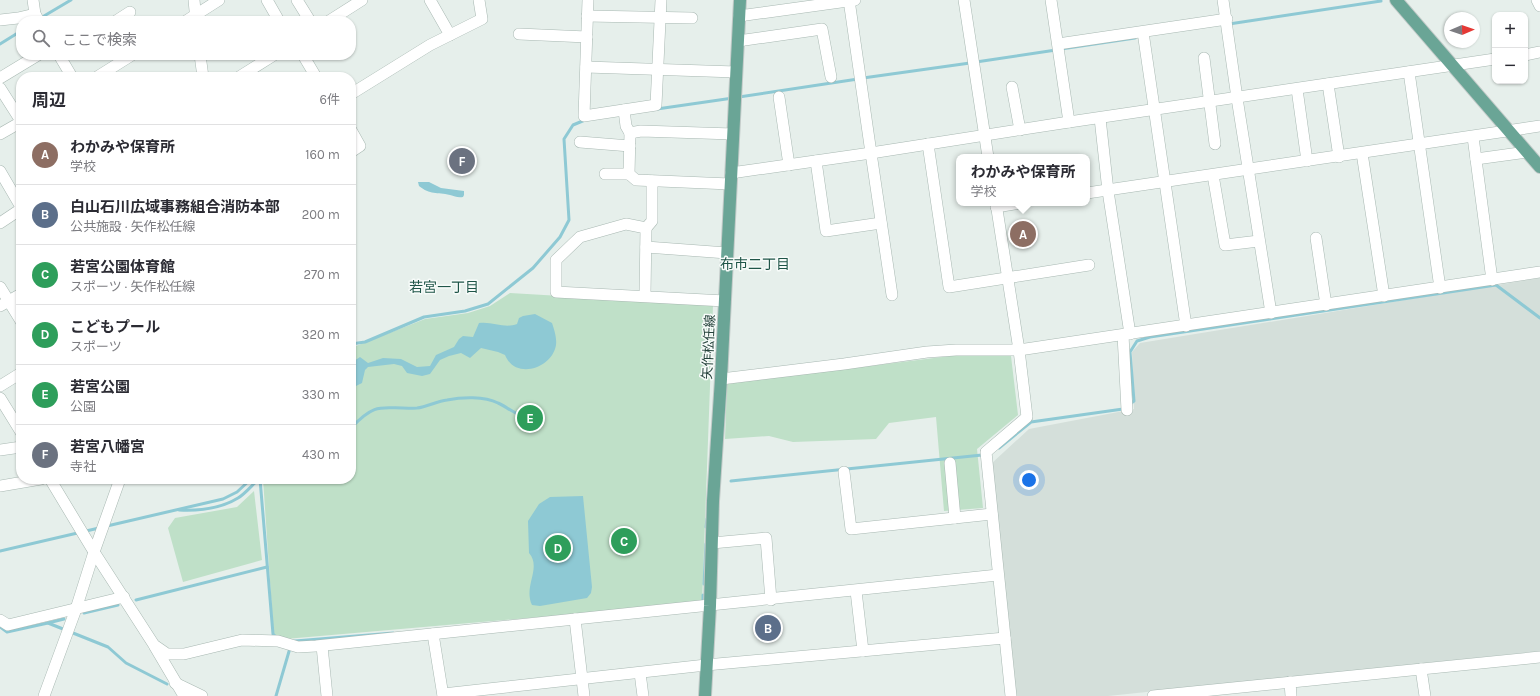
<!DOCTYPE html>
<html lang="ja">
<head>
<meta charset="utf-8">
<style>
  body { margin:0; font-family:Karla,"Noto Sans JP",sans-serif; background:#f7f7f7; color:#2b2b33 }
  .controls { position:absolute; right:12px; top:12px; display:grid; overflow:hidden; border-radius:8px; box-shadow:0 1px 3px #0004 }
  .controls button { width:36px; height:36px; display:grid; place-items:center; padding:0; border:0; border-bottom:1px solid #e1e1e2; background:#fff; color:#2b2b33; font:20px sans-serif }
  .compass { position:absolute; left:1444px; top:12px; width:36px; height:36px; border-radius:50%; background:#fff; box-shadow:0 1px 3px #0004; rotate:88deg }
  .you { position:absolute; left:1029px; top:480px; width:14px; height:14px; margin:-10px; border:3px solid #fff; border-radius:50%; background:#1a73e8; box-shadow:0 0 0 6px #1a73e833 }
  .badge { display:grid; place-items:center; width:26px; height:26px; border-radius:50%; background:#855347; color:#fff; font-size:13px; font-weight:700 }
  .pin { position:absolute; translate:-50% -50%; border:2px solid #fff; box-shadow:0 1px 4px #0006 }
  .popup { position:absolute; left:956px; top:154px; width:134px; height:52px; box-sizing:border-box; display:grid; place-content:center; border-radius:8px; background:#fff; filter:drop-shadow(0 1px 3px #0005); font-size:13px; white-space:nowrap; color:#7c7c81 }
  .popup b { font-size:15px; color:#2b2b33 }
  .popup::after { content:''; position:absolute; left:50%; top:100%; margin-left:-8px; border:8px solid transparent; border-top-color:#fff }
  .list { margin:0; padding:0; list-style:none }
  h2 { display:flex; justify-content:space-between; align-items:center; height:52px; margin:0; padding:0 16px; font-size:17px }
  h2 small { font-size:13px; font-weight:400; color:#7c7c81 }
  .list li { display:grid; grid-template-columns:26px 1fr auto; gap:12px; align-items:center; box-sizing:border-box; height:60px; padding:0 16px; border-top:1px solid #e1e1e2 }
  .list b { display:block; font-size:15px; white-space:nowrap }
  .list p { margin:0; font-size:13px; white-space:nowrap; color:#7c7c81 }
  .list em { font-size:13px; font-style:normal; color:#7c7c81 }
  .icon { flex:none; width:22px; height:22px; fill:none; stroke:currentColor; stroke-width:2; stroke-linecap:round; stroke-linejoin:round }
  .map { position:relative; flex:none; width:1540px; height:696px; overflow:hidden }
  .search { position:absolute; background:#fff; box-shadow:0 1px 3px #0004; left:16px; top:16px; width:340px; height:44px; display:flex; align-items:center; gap:10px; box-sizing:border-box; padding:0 14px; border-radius:16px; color:#7c7c81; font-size:15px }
  .panel { position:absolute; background:#fff; box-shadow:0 1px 3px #0004; left:16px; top:72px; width:340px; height:412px; border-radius:16px }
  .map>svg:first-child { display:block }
  .built { fill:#d4dfda }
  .green { fill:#bfe0c8 }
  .water { fill:#8ec9d4 }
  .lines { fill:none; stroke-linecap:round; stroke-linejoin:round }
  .stream { stroke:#8ec9d4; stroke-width:3 }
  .minor-casing { stroke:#a8b8b2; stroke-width:12 }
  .major-casing { stroke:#c2cac8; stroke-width:14 }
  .minor { stroke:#fff; stroke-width:11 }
  .major { stroke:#6aa596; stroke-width:12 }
  .labels { text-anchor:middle; stroke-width:3; stroke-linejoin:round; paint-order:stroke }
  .street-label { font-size:13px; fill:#24423a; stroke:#f7fbf9 }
  .neighbourhood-label { font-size:14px; fill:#1f5548; stroke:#f7fbf9 }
</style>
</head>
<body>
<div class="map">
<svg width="1540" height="696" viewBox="0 0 1540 696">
  <rect width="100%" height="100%" fill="#e6efeb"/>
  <polygon class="built" points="1540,278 1540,651 1108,696 1017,696 1015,693 992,463 1029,429 1134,409 1132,352 1140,343"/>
  <g class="green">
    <polygon points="510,293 713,305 702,603 274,640 263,479 351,479 351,347 356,346 425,319 468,313 490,306"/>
    <polygon points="966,354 1011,356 1018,415 977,449 983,508 944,511 936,417 889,423 876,439 793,442 769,436 725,439 727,384"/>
    <polygon points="254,491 262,560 183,582 168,528 175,518 237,507"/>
  </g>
  <g class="water">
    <path d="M418 182H429L441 188 464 191V195L463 197C457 198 455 196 450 195 437 192 430 195 419 186Z"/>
    <path d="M535 314 552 323C554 329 557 338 556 345 552 369 515 380 505 355L498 352 481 348 470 358 461 353 449 356 440 360 430 374 422 376 407 373 402 366 394 364 368 367 365 370 362 383 356 386 355 401 351 402V363L360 357 368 363 383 358 401 359 417 367 430 366 436 355 454 347 459 339 463 336 473 337 479 323C492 321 505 329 517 324L519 318 523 316Z"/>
    <path d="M583 496 592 587 591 593 587 598 540 606 532 605C523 586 542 568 529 553L528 521 539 504 550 497Z"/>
  </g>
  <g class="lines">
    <g class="stream">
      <polyline points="44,16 71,0"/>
      <polyline points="1229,24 1381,1"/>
      <polyline points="0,44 21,31"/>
      <polyline points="1061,49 1135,38"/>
      <polyline points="976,62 1056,50"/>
      <polyline points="863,78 970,63"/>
      <polyline points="739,97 858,79"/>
      <polyline points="657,109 733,98"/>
      <polyline points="351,344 365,342 424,317 465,311 488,304 533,268 560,237 569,220 564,139 573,125 585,120"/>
      <polyline points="1130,404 1134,401 1130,352 1137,341 1150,337 1496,285 1540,318"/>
      <path d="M351 428C378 399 383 410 417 408 427 407 437 401 447 400 462 397 484 396 498 403 503 405 508 409 514 412 520 416 526 418 532 422"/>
      <polyline points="999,448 1031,422 1123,409 1125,407"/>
      <polyline points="260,479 273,634 277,638"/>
      <polyline points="731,481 982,455"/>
      <path d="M179 510C199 511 220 509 238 498 245 494 252 485 259 479"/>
      <polyline points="107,526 223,499 237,492 251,479"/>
      <polyline points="706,527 707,519"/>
      <polyline points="0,551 99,528"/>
      <polyline points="704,584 706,544"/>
      <polyline points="136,600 267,567"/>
      <polyline points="703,604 703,595"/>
      <polyline points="84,613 118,605"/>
      <polyline points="48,623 64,619"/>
      <polyline points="0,627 7,632 48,623 108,647 126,663 167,684"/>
      <polyline points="295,641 393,633"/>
      <polyline points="276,696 290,648"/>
    </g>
    <g class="minor-casing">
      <g id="minor">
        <polyline points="33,0 35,14 39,21"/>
        <polyline points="194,0 196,21"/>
        <polyline points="267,0 279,21"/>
        <polyline points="297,0 310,21"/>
        <polyline points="430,0 450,35"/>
        <polyline points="588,0 584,116 656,105 661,0"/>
        <polyline points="849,0 871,153 892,295"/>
        <polyline points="964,0 988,157"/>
        <polyline points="1051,0 1069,122"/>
        <polyline points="1223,0 1237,98 1271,313"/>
        <polyline points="1537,0 1540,6"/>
        <polyline points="587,16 692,18"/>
        <polyline points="739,16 855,0"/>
        <polyline points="0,20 18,18 35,14"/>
        <polyline points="116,21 130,12"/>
        <polyline points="186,21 219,0"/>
        <polyline points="329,21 362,0"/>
        <polyline points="1143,32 1186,326"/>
        <polyline points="519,34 587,37"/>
        <polyline points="738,41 822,29 831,77"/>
        <polyline points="1058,44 1227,19"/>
        <polyline points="59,55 72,77"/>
        <polyline points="200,55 203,77"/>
        <polyline points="303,55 316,77"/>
        <polyline points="1525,55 1540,52"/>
        <polyline points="1204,58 1215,144"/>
        <polyline points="586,67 736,72"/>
        <polyline points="1409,72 1440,288"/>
        <polyline points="97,77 132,55"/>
        <polyline points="239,77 274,55"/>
        <polyline points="0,78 38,55"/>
        <polyline points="1328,84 1339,157"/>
        <polyline points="1012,87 1020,130"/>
        <polyline points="0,88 21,121"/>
        <polyline points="1297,89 1307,161"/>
        <polyline points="351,94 430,45 482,19 479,0"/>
        <polyline points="779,97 789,165"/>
        <polyline points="624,110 626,126 630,133"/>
        <polyline points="1100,118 1108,191 1130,334"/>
        <polyline points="351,130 360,146 351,152"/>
        <polyline points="0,134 21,122"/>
        <polyline points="1473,137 1492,280"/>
        <polyline points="580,142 630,146"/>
        <polyline points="928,144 949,287 1089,265"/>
        <polyline points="1362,153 1384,296"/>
        <polyline points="1476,159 1527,152"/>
        <polyline points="816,161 826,231 881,223"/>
        <polyline points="0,171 21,207"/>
        <polyline points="731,173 871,153 1069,122 1495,59"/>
        <polyline points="605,174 629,174"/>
        <polyline points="1213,175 1225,245 1259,241"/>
        <polyline points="730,184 636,180 629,174 630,133 641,131 733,134"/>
        <polyline points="1087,193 1540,126"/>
        <polyline points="996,203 1019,350 1027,417 986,452 1011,696"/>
        <polyline points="996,207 1021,203"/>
        <polyline points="0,223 21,209"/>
        <polyline points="646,228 652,221 652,181"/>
        <polyline points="1316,238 1326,305"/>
        <polyline points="646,247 727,253"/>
        <polyline points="0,287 21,321"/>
        <polyline points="645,295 646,228 626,224 580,237 556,260 556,292 725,301"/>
        <polyline points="0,306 21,294"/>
        <polyline points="1123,335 1127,410"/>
        <polyline points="721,379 844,364 927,352 956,350 1019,350 1540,272"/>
        <polyline points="0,386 21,373"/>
        <polyline points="0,398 21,432"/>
        <polyline points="0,450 21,447"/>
        <polyline points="950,463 955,518"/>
        <polyline points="844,472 851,529 992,514"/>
        <polyline points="50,479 94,552 154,645 167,654 184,654 242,640 278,641 298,647 316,646 998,575"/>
        <polyline points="0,486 41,479"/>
        <polyline points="712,543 766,538 771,600"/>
        <polyline points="856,591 863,651"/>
        <polyline points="575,619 584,696"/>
        <polyline points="0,620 8,625 124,597"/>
        <polyline points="433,634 443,696"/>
        <polyline points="322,646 327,696"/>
        <polyline points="155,647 184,696"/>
        <polyline points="1421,669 1425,696"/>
        <polyline points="640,673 643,696"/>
        <polyline points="1290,682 1291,696"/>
        <polyline points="175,683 202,696"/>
        <polyline points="443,694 706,665 1005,638"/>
        <polyline points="44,696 76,609 94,552 120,479"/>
        <polyline points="1153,696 1540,657"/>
      </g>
    </g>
    <g class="major-casing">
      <g id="major">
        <polyline points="1396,0 1540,167"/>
        <polyline points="705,696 710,606 713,501 721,379 740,0"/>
      </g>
    </g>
    <use href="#minor" class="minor"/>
    <use href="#major" class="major"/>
  </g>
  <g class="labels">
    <g class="street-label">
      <text transform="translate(708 347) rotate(-87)" y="5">矢作松任線</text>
    </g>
    <g class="neighbourhood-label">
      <text x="755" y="269">布市二丁目</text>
      <text x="444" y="292">若宮一丁目</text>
    </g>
  </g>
</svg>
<div class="controls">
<button>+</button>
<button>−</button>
</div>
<svg class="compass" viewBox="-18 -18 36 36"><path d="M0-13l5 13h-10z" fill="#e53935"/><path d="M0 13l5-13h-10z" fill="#7c7c81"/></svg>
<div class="you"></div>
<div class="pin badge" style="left:1023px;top:234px;background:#8d6e63">A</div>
<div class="popup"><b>わかみや保育所</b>学校</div>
<div class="pin badge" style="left:768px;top:628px;background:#5c6f8a">B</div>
<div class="pin badge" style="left:624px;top:541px;background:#2e9e5b">C</div>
<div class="pin badge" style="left:558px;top:548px;background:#2e9e5b">D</div>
<div class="pin badge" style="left:530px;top:418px;background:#2e9e5b">E</div>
<div class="pin badge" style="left:462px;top:161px;background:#6b7280">F</div>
<div class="search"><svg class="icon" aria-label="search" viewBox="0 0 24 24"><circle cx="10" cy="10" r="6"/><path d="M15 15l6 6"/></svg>ここで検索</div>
<section class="panel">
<h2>周辺<small>6件</small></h2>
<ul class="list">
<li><span class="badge" style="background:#8d6e63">A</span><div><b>わかみや保育所</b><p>学校</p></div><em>160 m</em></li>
<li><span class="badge" style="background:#5c6f8a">B</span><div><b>白山石川広域事務組合消防本部</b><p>公共施設 · 矢作松任線</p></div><em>200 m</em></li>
<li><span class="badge" style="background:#2e9e5b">C</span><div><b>若宮公園体育館</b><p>スポーツ · 矢作松任線</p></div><em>270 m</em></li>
<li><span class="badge" style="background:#2e9e5b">D</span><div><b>こどもプール</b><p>スポーツ</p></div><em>320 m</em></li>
<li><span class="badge" style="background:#2e9e5b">E</span><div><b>若宮公園</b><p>公園</p></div><em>330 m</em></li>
<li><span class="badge" style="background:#6b7280">F</span><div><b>若宮八幡宮</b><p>寺社</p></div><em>430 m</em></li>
</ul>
</section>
</div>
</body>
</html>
